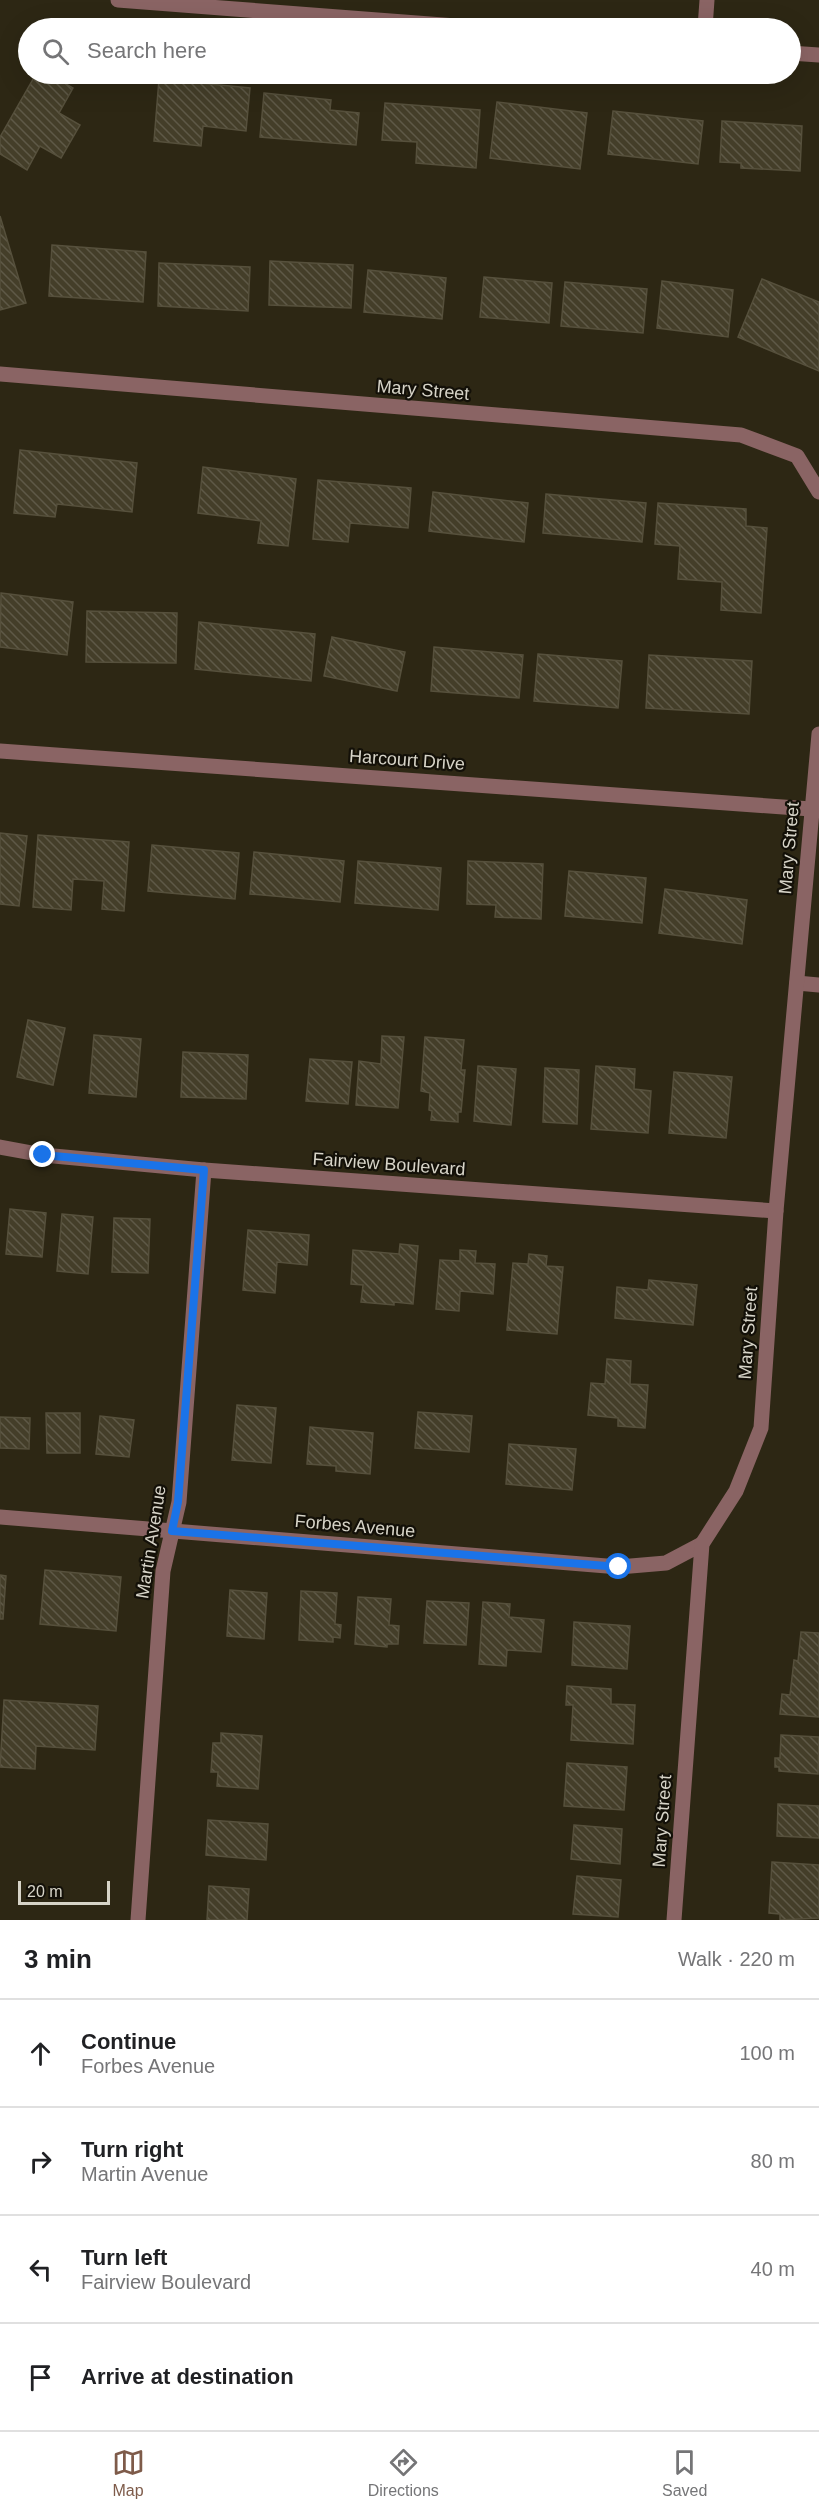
<!DOCTYPE html>
<html lang="en">
<head>
<meta charset="utf-8">
<style>
  body { margin:0; font-family:Helvetica,sans-serif; background:#f6f6f6; color:#202124 }
  .scale { position:absolute; left:18px; bottom:15px; width:92px; box-sizing:border-box; padding-left:6px; border:3px solid #d7d4c8; border-top:0; font-size:16px; line-height:21px; white-space:nowrap; color:#d7d4c8; -webkit-text-stroke:4px #131008; paint-order:stroke }
  .stop { position:absolute; width:18px; height:18px; margin:-14px; border:4px solid #1a73e8; border-radius:50%; background:#fff }
  .stop.end { background:#1a73e8; border-color:#fff; box-shadow:0 2px 6px #0008 }
  .list { margin:0; padding:0; list-style:none }
  h2 { display:flex; justify-content:space-between; align-items:center; height:78px; margin:0; padding:0 24px; font-size:26px }
  h2 small { font-size:20px; font-weight:400; color:#757577 }
  .list li { display:grid; grid-template-columns:39px 1fr auto; gap:18px; align-items:center; box-sizing:border-box; height:108px; padding:0 24px; border-top:2px solid #e0e0e0 }
  .list b { display:block; font-size:22px; white-space:nowrap }
  .list p { margin:0; font-size:20px; white-space:nowrap; color:#757577 }
  .list em { font-size:20px; font-style:normal; color:#757577 }
  .icon { flex:none; width:33px; height:33px; fill:none; stroke:currentColor; stroke-width:2; stroke-linecap:round; stroke-linejoin:round }
  .map { position:relative; flex:none; width:819px; height:1920px; overflow:hidden }
  .search { position:absolute; background:#fff; box-shadow:0 6px 24px #0002; left:18px; right:18px; top:18px; height:66px; display:flex; align-items:center; gap:15px; box-sizing:border-box; padding:0 21px; border-radius:33px; color:#757577; font-size:22px }
  .sheet { height:510px; background:#fff }
  nav { display:flex; justify-content:space-around; align-items:center; box-sizing:border-box; height:84px; border-top:2px solid #e0e0e0; background:#fff; font-size:16px; color:#757577 }
  nav a { display:grid; justify-items:center; gap:3px }
  nav .on { color:#7e5b4a }
  .map>svg:first-child { display:block }
  .building { fill:url(#building-back-hatch); stroke:#56503c; stroke-width:1.5 }
  .lines { fill:none; stroke-linecap:round; stroke-linejoin:round }
  .minor { stroke:#8a6464; stroke-width:15 }
  .route { stroke:#1a73e8; stroke-width:8 }
  .labels { text-anchor:middle; stroke-width:4.5; stroke-linejoin:round; paint-order:stroke }
  .street-label { font-size:18px; fill:#d7d4c8; stroke:#131008 }
</style>
</head>
<body>
<div class="map">
<svg width="819" height="1920" viewBox="0 0 819 1920">
  <defs>
    <pattern id="building-back-hatch" width="6" height="6" patternUnits="userSpaceOnUse" patternTransform="scale(1.5)"><rect width="6" height="6" fill="#443e29"/><path d="M-1 5l2 2M0 0l6 6M5-1l2 2" fill="none" stroke="#5e5947"/></pattern>
  </defs>
  <rect width="100%" height="100%" fill="#2d2714"/>
  <g class="building">
    <polygon points="36,74 49,74 73,88 59,113 80,125 61,158 40,146 27,170 0,154 0,137"/>
    <polygon points="159,79 250,88 246,131 203,126 201,146 154,141"/>
    <polygon points="264,93 331,100 330,110 359,113 356,145 260,137"/>
    <polygon points="497,102 587,113 580,169 490,158"/>
    <polygon points="385,103 480,110 476,168 416,163 417,142 382,140"/>
    <polygon points="613,111 703,121 698,164 608,154"/>
    <polygon points="722,121 802,126 800,171 741,168 741,163 720,162"/>
    <polygon points="0,216 26,303 0,310"/>
    <polygon points="52,245 146,252 143,302 49,296"/>
    <polygon points="270,261 353,265 351,308 269,305"/>
    <polygon points="159,263 250,267 248,311 158,306"/>
    <polygon points="368,270 446,278 442,319 364,312"/>
    <polygon points="484,277 552,283 549,323 480,317"/>
    <polygon points="762,279 819,302 819,371 738,337"/>
    <polygon points="662,281 733,290 728,337 657,328"/>
    <polygon points="565,282 647,289 643,333 561,326"/>
    <polygon points="20,450 137,463 132,512 57,504 55,517 14,513"/>
    <polygon points="203,467 296,479 288,546 258,543 261,521 198,513"/>
    <polygon points="318,480 411,488 408,528 350,523 348,542 313,539"/>
    <polygon points="433,492 528,503 524,542 429,531"/>
    <polygon points="546,494 646,503 642,542 543,533"/>
    <polygon points="658,503 746,509 746,526 767,528 761,613 721,610 722,582 678,579 680,546 655,544"/>
    <polygon points="1,593 73,602 67,655 0,647"/>
    <polygon points="87,611 177,613 176,663 86,662"/>
    <polygon points="199,622 315,634 311,681 195,669"/>
    <polygon points="332,637 405,652 397,691 324,676"/>
    <polygon points="434,647 523,655 519,698 431,691"/>
    <polygon points="538,654 622,661 618,708 534,701"/>
    <polygon points="649,655 752,661 749,714 646,708"/>
    <polygon points="0,833 27,836 19,906 0,904"/>
    <polygon points="38,835 129,842 124,911 102,909 104,881 73,879 71,910 33,907"/>
    <polygon points="152,845 239,853 235,899 148,891"/>
    <polygon points="254,852 344,861 340,902 250,894"/>
    <polygon points="358,861 441,868 438,910 355,903"/>
    <polygon points="468,861 543,864 541,919 495,917 496,905 467,904"/>
    <polygon points="569,871 646,878 642,923 565,916"/>
    <polygon points="665,889 747,900 742,944 659,933"/>
    <polygon points="28,1020 65,1028 53,1085 17,1077"/>
    <polygon points="94,1035 141,1039 136,1097 89,1093"/>
    <polygon points="382,1036 404,1037 398,1108 356,1105 359,1061 381,1064"/>
    <polygon points="425,1037 464,1040 461,1070 465,1070 461,1112 458,1112 458,1122 431,1120 432,1111 429,1110 430,1093 421,1091"/>
    <polygon points="183,1052 248,1055 246,1099 181,1097"/>
    <polygon points="310,1059 352,1062 348,1104 306,1101"/>
    <polygon points="478,1066 516,1069 511,1125 474,1121"/>
    <polygon points="596,1066 635,1069 634,1089 651,1091 648,1133 591,1129"/>
    <polygon points="545,1068 579,1070 577,1124 543,1122"/>
    <polygon points="674,1072 732,1077 726,1138 669,1133"/>
    <polygon points="10,1209 46,1213 42,1257 6,1254"/>
    <polygon points="62,1214 93,1217 88,1274 57,1271"/>
    <polygon points="114,1218 150,1219 148,1273 112,1272"/>
    <polygon points="248,1230 309,1235 307,1265 277,1262 275,1293 243,1290"/>
    <polygon points="400,1244 418,1246 413,1304 394,1302 394,1305 361,1302 363,1285 351,1284 353,1250 399,1254"/>
    <polygon points="460,1250 476,1251 475,1263 495,1264 493,1294 460,1291 459,1311 436,1309 440,1260 460,1261"/>
    <polygon points="529,1254 547,1256 546,1266 563,1267 557,1334 507,1330 513,1263 528,1264"/>
    <polygon points="649,1280 697,1285 693,1325 615,1318 617,1287 648,1290"/>
    <polygon points="607,1359 631,1361 630,1384 648,1385 645,1428 618,1426 618,1418 588,1415 591,1383 605,1384"/>
    <polygon points="237,1405 276,1408 271,1463 232,1460"/>
    <polygon points="418,1412 472,1416 469,1452 415,1448"/>
    <polygon points="46,1413 80,1413 80,1453 47,1453"/>
    <polygon points="100,1416 134,1420 129,1457 96,1454"/>
    <polygon points="0,1417 30,1418 29,1449 0,1448"/>
    <polygon points="310,1427 373,1433 370,1474 336,1471 336,1466 307,1464"/>
    <polygon points="509,1444 576,1449 572,1490 506,1484"/>
    <polygon points="45,1570 121,1577 116,1631 40,1624"/>
    <polygon points="0,1575 6,1576 3,1619 0,1619"/>
    <polygon points="230,1590 267,1593 264,1639 227,1636"/>
    <polygon points="301,1591 337,1593 335,1624 341,1625 340,1638 333,1637 333,1642 299,1640"/>
    <polygon points="358,1597 391,1599 389,1625 399,1626 398,1644 387,1644 387,1647 355,1644"/>
    <polygon points="427,1601 469,1603 466,1645 424,1643"/>
    <polygon points="483,1602 510,1604 509,1617 544,1620 541,1652 507,1650 506,1666 479,1664"/>
    <polygon points="574,1622 630,1626 627,1669 572,1665"/>
    <polygon points="801,1632 819,1633 819,1717 780,1714 782,1694 790,1695 794,1660 798,1661"/>
    <polygon points="567,1686 611,1689 611,1704 635,1705 633,1744 571,1740 573,1705 566,1705"/>
    <polygon points="4,1700 98,1706 95,1750 36,1746 35,1769 0,1767"/>
    <polygon points="221,1733 262,1736 258,1789 217,1786 218,1772 211,1772 213,1743 221,1743"/>
    <polygon points="781,1735 819,1737 818,1774 779,1771 779,1767 775,1767 775,1758 780,1758"/>
    <polygon points="567,1763 627,1767 624,1810 564,1806"/>
    <polygon points="778,1804 819,1806 819,1838 777,1836"/>
    <polygon points="208,1820 268,1824 266,1860 206,1855"/>
    <polygon points="574,1825 622,1829 620,1864 571,1859"/>
    <polygon points="772,1862 819,1865 819,1918 780,1920 780,1914 769,1913"/>
    <polygon points="577,1876 621,1880 618,1917 573,1914"/>
    <polygon points="209,1886 249,1889 247,1920 207,1920"/>
  </g>
  <g class="lines">
    <g class="minor">
      <polyline points="118,0 482,28"/>
      <polyline points="705,28 707,0"/>
      <polyline points="790,53 819,55"/>
      <polyline points="0,374 741,435 797,456 819,492"/>
      <polyline points="0,751 811,809"/>
      <polyline points="797,983 819,985"/>
      <polyline points="0,1147 43,1155 204,1170 776,1211"/>
      <polyline points="0,1517 619,1567 666,1563 702,1544"/>
      <polyline points="138,1920 163,1571 179,1502 204,1170"/>
      <polyline points="674,1920 702,1544 736,1491 761,1428 776,1211 819,734"/>
    </g>
  </g>
  <g class="lines">
    <polyline class="route" points="43,1155 204,1170 178,1502 172,1531 619,1567"/>
  </g>
  <g class="labels">
    <g class="street-label">
      <text transform="translate(423 390) rotate(5)" y="6">Mary Street</text>
      <text transform="translate(407 760) rotate(4)" y="6">Harcourt Drive</text>
      <text transform="translate(789 848) rotate(-85)" y="6">Mary Street</text>
      <text transform="translate(389 1164) rotate(4)" y="6">Fairview Boulevard</text>
      <text transform="translate(748 1333) rotate(-86)" y="6">Mary Street</text>
      <text transform="translate(355 1526) rotate(5)" y="6">Forbes Avenue</text>
      <text transform="translate(151 1542) rotate(-81)" y="6">Martin Avenue</text>
      <text transform="translate(662 1821) rotate(-86)" y="6">Mary Street</text>
    </g>
  </g>
</svg>
<div class="scale">20 m</div>
<div class="stop" style="left:619px;top:1567px"></div>
<div class="stop end" style="left:43px;top:1155px"></div>
<div class="search"><svg class="icon" aria-label="search" viewBox="0 0 24 24"><circle cx="10" cy="10" r="6"/><path d="M15 15l6 6"/></svg>Search here</div>
</div>
<section class="sheet">
<h2>3 min<small>Walk · 220 m</small></h2>
<ul class="list">
<li><svg class="icon" aria-label="ahead" viewBox="0 0 24 24"><path d="M12 20V5M6 11l6-6 6 6"/></svg><div><b>Continue</b><p>Forbes Avenue</p></div><em>100 m</em></li>
<li><svg class="icon" aria-label="right" viewBox="0 0 24 24"><path d="M7 20v-9h11M14 6l5 5-5 5"/></svg><div><b>Turn right</b><p>Martin Avenue</p></div><em>80 m</em></li>
<li><svg class="icon" aria-label="left" viewBox="0 0 24 24"><path d="M17 20v-9H6M10 6l-5 5 5 5"/></svg><div><b>Turn left</b><p>Fairview Boulevard</p></div><em>40 m</em></li>
<li><svg class="icon" aria-label="arrive" viewBox="0 0 24 24"><path d="M6 21V4h12l-3 4 3 4H6"/></svg><div><b>Arrive at destination</b></div></li>
</ul>
</section>
<nav>
<a class="on"><svg class="icon" aria-label="map" viewBox="0 0 24 24"><path d="M3 6l6-2 6 2 6-2v14l-6 2-6-2-6 2zM9 4v14M15 6v14"/></svg>Map</a>
<a><svg class="icon" aria-label="directions" viewBox="0 0 24 24"><path d="M12 3l9 9-9 9-9-9zM9 14v-3h6M13 9l2 2-2 2"/></svg>Directions</a>
<a><svg class="icon" aria-label="saved" viewBox="0 0 24 24"><path d="M7 4h10v16l-5-4-5 4z"/></svg>Saved</a>
</nav>
</body>
</html>
